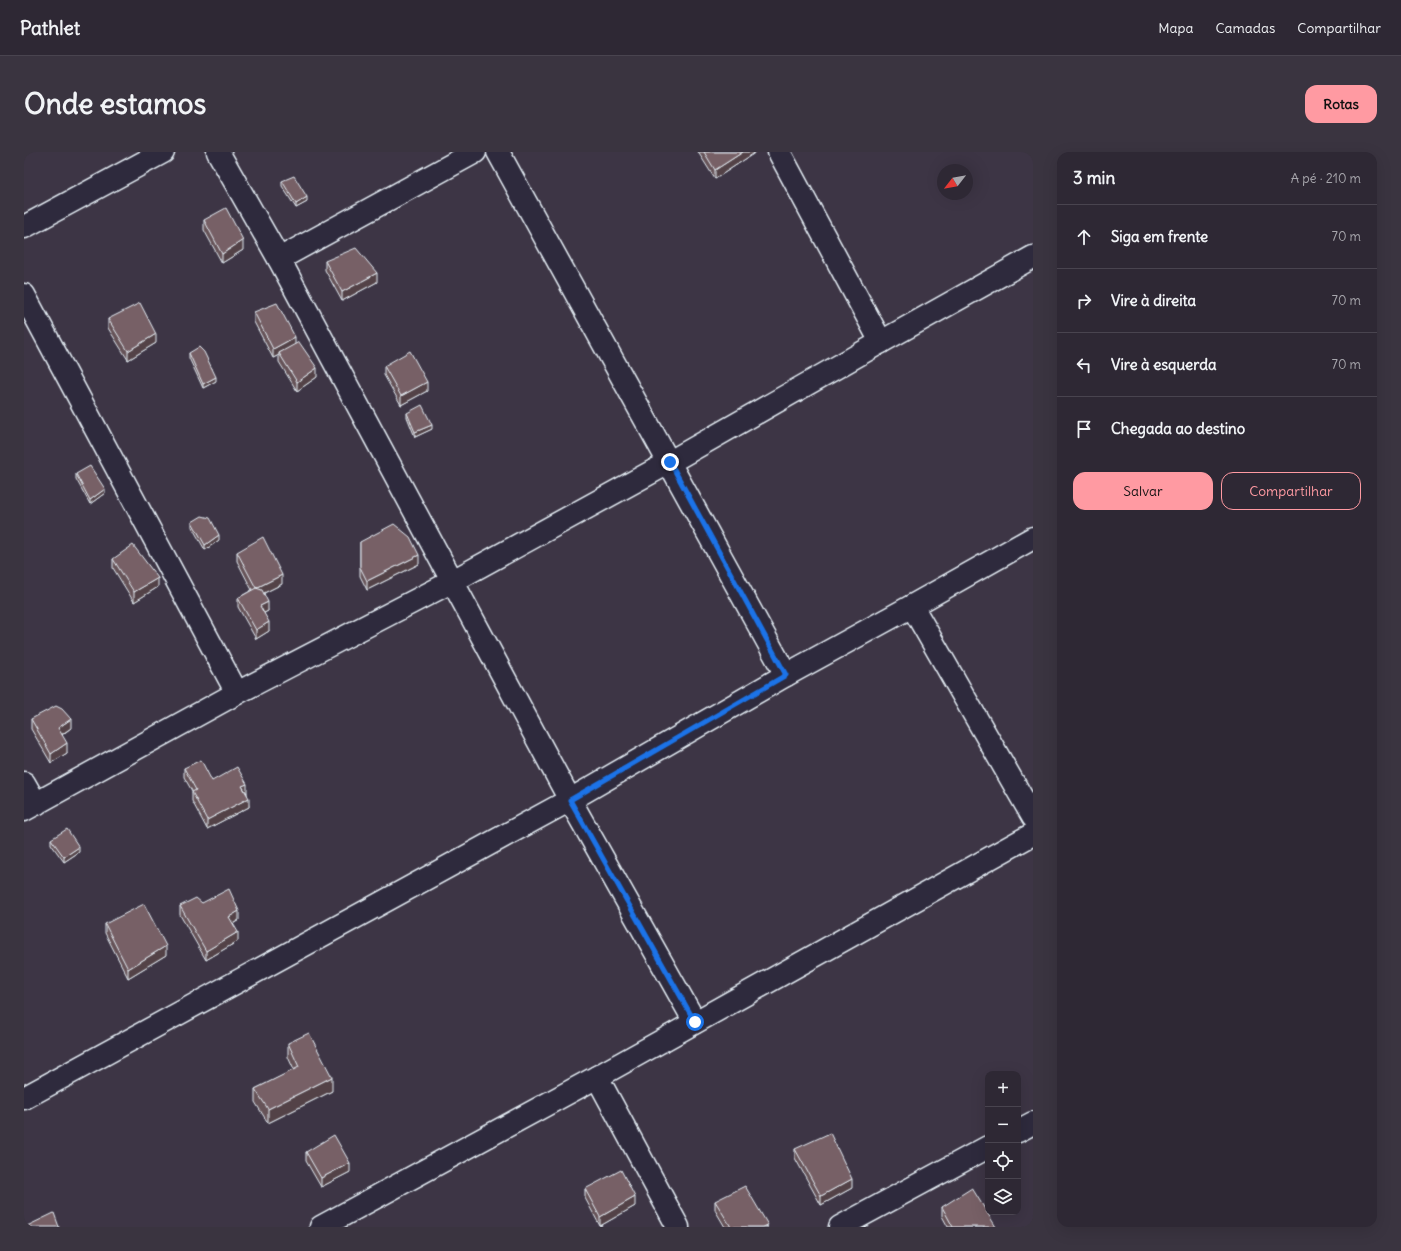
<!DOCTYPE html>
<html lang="pt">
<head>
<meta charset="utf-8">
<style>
  body { margin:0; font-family:Delius,sans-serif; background:#3a3440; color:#f1f3f6 }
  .controls { position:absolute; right:12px; bottom:12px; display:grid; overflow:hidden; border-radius:8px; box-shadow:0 4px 16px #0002 }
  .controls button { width:36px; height:36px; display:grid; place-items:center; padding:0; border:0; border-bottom:1px solid #49444f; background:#2e2834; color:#f1f3f6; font:20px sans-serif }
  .compass { position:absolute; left:913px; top:12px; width:36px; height:36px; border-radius:50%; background:#2e2834; box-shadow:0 4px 16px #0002; rotate:239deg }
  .stop { position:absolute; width:12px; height:12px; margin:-9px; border:3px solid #1a73e8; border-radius:50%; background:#fff }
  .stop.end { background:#1a73e8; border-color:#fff; box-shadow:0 1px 4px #0008 }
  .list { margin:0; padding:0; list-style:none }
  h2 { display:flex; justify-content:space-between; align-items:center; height:52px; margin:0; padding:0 16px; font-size:17px }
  h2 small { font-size:13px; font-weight:400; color:#a7a6ac }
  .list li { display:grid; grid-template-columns:26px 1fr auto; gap:12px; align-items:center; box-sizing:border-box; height:64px; padding:0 16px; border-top:1px solid #49444f }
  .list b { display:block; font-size:15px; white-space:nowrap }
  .list em { font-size:13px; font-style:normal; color:#a7a6ac }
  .actions { display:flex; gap:8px; padding:12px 16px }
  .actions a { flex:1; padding:9px 0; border:1px solid #ff9aa2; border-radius:12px; text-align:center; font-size:14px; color:#ff9aa2 }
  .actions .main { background:#ff9aa2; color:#111 }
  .icon { flex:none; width:22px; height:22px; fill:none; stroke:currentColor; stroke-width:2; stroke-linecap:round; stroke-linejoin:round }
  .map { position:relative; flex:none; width:1009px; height:1075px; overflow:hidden; border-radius:12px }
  header { display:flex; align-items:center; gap:24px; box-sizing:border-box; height:56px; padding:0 20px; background:#2e2834; border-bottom:1px solid #49444f }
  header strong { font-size:19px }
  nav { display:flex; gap:22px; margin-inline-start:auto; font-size:14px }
  .intro { display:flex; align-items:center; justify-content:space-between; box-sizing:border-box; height:96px; padding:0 24px }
  h1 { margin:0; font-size:28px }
  .button { padding:10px 18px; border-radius:12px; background:#ff9aa2; color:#111; font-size:14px; font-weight:700 }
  main { display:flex; gap:24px; padding:0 24px }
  aside { flex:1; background:#2e2834; border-radius:12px; box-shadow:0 4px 16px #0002 }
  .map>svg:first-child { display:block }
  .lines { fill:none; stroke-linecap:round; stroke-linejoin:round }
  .minor-casing { stroke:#e8f1f8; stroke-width:25 }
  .minor { stroke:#2f2a3d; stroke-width:22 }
  .wall { fill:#665358; stroke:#e8f1f8 }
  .shaded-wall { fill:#534347; stroke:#e8f1f8 }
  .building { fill:#776066; stroke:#e8f1f8 }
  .route { stroke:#1a73e8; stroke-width:5 }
</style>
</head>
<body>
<header>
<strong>Pathlet</strong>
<nav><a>Mapa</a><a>Camadas</a><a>Compartilhar</a></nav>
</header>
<div class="intro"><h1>Onde estamos</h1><a class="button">Rotas</a></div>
<main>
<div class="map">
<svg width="1009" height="1075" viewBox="0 0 1009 1075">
  <rect width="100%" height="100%" fill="#3d3545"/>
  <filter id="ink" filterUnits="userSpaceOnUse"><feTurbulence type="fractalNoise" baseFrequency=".025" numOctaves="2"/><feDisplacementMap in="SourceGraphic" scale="8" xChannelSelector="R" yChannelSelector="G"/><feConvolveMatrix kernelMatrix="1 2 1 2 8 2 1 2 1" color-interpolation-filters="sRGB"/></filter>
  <g filter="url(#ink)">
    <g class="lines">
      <g class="minor-casing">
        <g id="minor">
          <polyline points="194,0 255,107 546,648 671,870"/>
          <polyline points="474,0 762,523"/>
          <polyline points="755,0 857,190"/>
          <polyline points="0,75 139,0"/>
          <polyline points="255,107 451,0"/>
          <polyline points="0,143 213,541"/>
          <polyline points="888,454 1009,665"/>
          <polyline points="0,631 12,652"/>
          <polyline points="0,658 213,541 429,429 646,310 857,190 1009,105"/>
          <polyline points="573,925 654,1075"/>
          <polyline points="0,946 546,648 762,523 888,454 1009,386"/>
          <polyline points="994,979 1009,971"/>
          <polyline points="297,1075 573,925 1009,682"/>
          <polyline points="816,1075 964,995"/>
        </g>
      </g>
      <use href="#minor" class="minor"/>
    </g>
    <g class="wall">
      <polygon points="674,0 732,0 691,27"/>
      <polygon points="258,29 283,50 272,56 258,34"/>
      <polygon points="180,68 219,98 198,111 180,78"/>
      <polygon points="301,109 353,130 318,149 301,118"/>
      <polygon points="230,160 271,192 293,225 273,239 255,210 255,203 249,206 230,170"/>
      <polygon points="84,167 132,191 104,208 84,176"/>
      <polygon points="165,201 192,229 179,236 165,206"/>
      <polygon points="360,214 403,239 377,253 360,223"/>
      <polygon points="383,261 408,277 391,285 383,265"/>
      <polygon points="52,322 81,341 66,352 52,327"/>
      <polygon points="168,370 195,388 181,398 168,375"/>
      <polygon points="336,390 395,412 343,438 336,424"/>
      <polygon points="213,400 258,432 240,441 244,459 240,461 245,479 232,487 214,455 214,446 228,438 213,409"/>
      <polygon points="89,407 134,435 110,450 89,416"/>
      <polygon points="7,567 47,576 38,583 43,601 27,611 7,577"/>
      <polygon points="160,616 188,629 223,641 225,655 183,677 168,649 168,639 160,625"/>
      <polygon points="27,687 55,700 40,710 27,692"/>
      <polygon points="178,751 215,768 209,772 214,789 182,808 156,763 156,754"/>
      <polygon points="81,772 142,803 104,826 81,781"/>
      <polygon points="264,891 308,939 244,971 231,950 231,937 270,918 264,905"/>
      <polygon points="771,997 828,1036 797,1053 771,1006"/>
      <polygon points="282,1000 326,1020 297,1035 282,1009"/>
      <polygon points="561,1037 611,1054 576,1074 561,1046"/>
      <polygon points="691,1049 744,1075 701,1075 691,1058"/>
      <polygon points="918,1055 972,1075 924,1075 918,1064"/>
    </g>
    <g class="shaded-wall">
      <polygon points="719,0 732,0 691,27 691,18"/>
      <polygon points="283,45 283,50 272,56 272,52"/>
      <polygon points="219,88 219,98 198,111 198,102"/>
      <polygon points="353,121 353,130 318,149 318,140"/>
      <polygon points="132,182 132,191 104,208 104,199"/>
      <polygon points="271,185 271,194 255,201 255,203 249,206 249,197"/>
      <polygon points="293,216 293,225 273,239 273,230"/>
      <polygon points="192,225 192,229 179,236 179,232"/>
      <polygon points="403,230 403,239 377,253 377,244"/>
      <polygon points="408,273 408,277 391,285 391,280"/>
      <polygon points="81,337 81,341 66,352 66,348"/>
      <polygon points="195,383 195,388 181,398 181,393"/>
      <polygon points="395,403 395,412 343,438 343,429"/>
      <polygon points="258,423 258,432 232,445 232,436"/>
      <polygon points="134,426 134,435 110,450 110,440"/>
      <polygon points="244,450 244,459 236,463 236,454"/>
      <polygon points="245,470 245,479 232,487 232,478"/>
      <polygon points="47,567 47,576 34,585 34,576"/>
      <polygon points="43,591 43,601 27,611 27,602"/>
      <polygon points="223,632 223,641 218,634"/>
      <polygon points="225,646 225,655 183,677 183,668"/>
      <polygon points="55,695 55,700 40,710 40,705"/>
      <polygon points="215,759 215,768 205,774 205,765"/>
      <polygon points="214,780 214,789 182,808 182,799"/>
      <polygon points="142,794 142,803 104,826 104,817"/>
      <polygon points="308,925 308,939 244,971 244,957"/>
      <polygon points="326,1011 326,1020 297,1035 297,1026"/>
      <polygon points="828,1027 828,1036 797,1053 797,1044"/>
      <polygon points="611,1045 611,1054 576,1074 576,1065"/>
    </g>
    <g class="building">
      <polygon points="680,0 719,0 691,18"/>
      <polygon points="270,24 283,45 272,52 258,29"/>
      <polygon points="202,56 219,88 198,102 180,68"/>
      <polygon points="332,96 353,121 318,140 301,109"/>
      <polygon points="116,151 132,182 104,199 84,167"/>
      <polygon points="253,151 271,185 249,197 230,160"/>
      <polygon points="275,190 293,216 273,230 255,201"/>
      <polygon points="175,195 180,200 192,225 179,232 165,201"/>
      <polygon points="386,199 403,230 377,244 360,214"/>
      <polygon points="398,253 408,273 391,280 383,261"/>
      <polygon points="66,314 81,337 66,348 52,322"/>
      <polygon points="178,364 186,366 195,383 181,393 168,370"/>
      <polygon points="370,372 386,385 395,403 343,429 336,415 336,390"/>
      <polygon points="239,385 258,423 232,436 238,438 244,450 236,454 245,470 232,478 214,446 232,436 213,400"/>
      <polygon points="109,393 134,426 110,440 89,407"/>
      <polygon points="32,554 38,557 47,567 34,576 43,591 27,602 7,567"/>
      <polygon points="177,608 188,629 213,615 223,632 218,634 225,646 183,668 168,640 172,638 160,616"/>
      <polygon points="43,677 55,695 40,705 27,687"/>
      <polygon points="205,737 215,759 205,765 214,780 182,799 156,754 172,746 178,751"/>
      <polygon points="120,752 142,794 104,817 81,772"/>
      <polygon points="285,881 308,925 244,957 231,937 275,915 264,891"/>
      <polygon points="806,981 828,1027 797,1044 771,997"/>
      <polygon points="310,983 326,1011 297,1026 282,1000"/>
      <polygon points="597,1018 611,1045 576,1065 561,1037"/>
      <polygon points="721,1034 744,1073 739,1075 707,1075 691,1049"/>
      <polygon points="948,1036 972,1075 929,1075 918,1055"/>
      <polygon points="30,1061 35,1075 1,1075"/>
    </g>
  </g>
  <g class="lines" filter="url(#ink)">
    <polyline class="route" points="646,310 762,523 546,648 671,870"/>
  </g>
</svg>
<div class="controls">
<button>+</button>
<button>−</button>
<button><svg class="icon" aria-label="locate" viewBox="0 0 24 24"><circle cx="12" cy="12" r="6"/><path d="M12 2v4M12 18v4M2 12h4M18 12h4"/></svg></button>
<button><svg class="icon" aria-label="layers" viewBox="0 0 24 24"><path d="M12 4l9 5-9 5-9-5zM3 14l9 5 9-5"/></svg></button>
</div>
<svg class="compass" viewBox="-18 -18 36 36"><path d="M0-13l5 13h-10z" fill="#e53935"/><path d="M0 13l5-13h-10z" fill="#a7a6ac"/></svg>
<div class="stop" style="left:671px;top:870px"></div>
<div class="stop end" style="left:646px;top:310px"></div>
</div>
<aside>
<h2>3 min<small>A pé · 210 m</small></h2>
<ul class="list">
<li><svg class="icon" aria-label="ahead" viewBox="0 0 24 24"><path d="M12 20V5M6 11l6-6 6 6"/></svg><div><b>Siga em frente</b></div><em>70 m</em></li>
<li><svg class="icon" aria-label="right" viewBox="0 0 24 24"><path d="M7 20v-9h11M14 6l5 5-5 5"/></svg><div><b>Vire à direita</b></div><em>70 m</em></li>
<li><svg class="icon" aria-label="left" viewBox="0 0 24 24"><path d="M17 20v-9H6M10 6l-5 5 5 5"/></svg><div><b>Vire à esquerda</b></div><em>70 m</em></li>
<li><svg class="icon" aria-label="arrive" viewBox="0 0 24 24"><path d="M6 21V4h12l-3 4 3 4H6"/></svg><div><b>Chegada ao destino</b></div></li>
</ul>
<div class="actions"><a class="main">Salvar</a><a>Compartilhar</a></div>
</aside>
</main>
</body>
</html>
